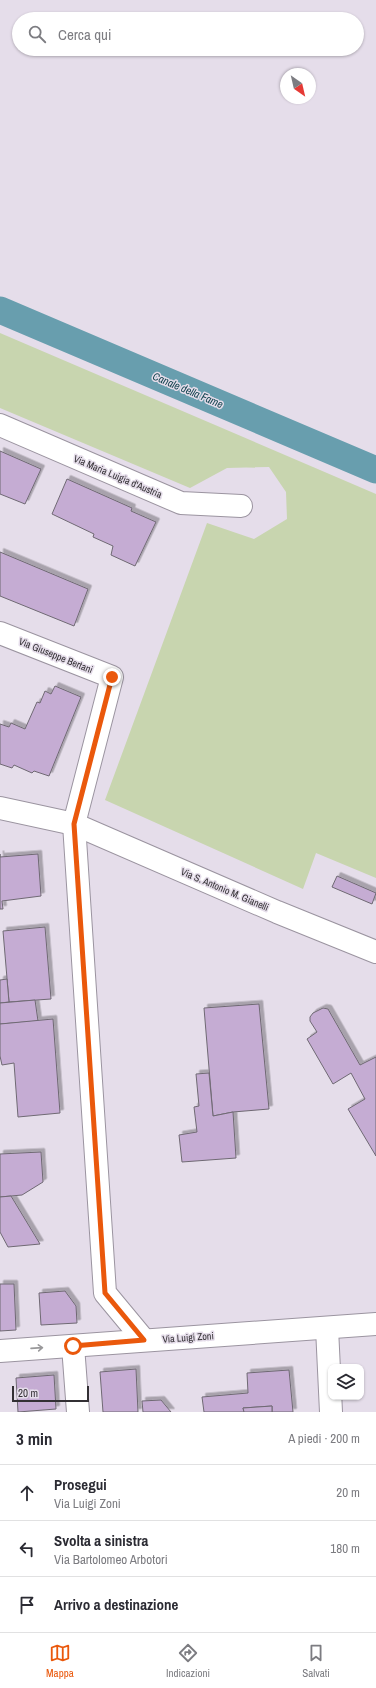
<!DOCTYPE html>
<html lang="it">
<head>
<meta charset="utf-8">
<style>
  body { margin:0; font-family:"Archivo Narrow",sans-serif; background:#f7f7f7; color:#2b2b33 }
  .controls { position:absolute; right:12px; bottom:12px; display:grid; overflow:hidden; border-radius:8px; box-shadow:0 1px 3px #0004 }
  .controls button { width:36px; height:36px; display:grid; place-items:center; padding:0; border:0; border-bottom:1px solid #e1e1e2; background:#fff; color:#2b2b33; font:20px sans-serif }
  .compass { position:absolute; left:280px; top:68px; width:36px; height:36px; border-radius:50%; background:#fff; box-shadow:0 1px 3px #0004; rotate:146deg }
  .scale { position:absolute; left:12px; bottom:10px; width:77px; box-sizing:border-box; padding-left:4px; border:2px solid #333034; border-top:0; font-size:11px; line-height:14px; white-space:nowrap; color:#333034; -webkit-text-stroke:3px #e5ddea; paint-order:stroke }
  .stop { position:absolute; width:12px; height:12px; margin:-9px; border:3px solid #ea580c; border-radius:50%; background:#fff }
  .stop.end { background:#ea580c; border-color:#fff; box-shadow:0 1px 4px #0008 }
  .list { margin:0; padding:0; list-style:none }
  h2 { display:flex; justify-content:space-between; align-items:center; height:52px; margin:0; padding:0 16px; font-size:17px }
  h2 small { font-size:13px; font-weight:400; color:#7c7c81 }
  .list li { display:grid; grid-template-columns:26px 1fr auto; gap:12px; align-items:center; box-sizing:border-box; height:56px; padding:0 16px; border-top:1px solid #e1e1e2 }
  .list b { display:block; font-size:15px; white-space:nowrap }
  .list p { margin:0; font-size:13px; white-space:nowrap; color:#7c7c81 }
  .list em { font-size:13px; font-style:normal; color:#7c7c81 }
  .icon { flex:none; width:22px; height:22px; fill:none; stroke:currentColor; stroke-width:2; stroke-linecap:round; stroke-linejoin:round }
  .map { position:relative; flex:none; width:376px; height:1412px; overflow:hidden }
  .search { position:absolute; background:#fff; box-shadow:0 1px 3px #0004; left:12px; right:12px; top:12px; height:44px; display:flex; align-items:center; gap:10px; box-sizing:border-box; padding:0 14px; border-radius:22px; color:#7c7c81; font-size:15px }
  .sheet { height:220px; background:#fff }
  nav { display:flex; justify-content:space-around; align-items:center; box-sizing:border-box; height:56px; border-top:1px solid #e1e1e2; background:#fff; font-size:11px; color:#7c7c81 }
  nav a { display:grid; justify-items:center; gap:2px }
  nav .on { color:#ea580c }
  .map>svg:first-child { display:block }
  .green { fill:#c8d5af }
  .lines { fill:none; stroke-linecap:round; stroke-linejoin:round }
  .canal { stroke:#689eae; stroke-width:27 }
  .building { fill:#c5acd3; stroke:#6f6973; filter:url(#shadow) }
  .minor-casing { stroke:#9b94a0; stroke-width:24 }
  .minor { stroke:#fff; stroke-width:22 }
  .oneway { stroke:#99989a }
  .route { stroke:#ea580c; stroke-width:5 }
  .labels { text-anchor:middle; stroke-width:3; stroke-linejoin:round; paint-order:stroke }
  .street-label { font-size:10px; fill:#333034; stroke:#e5ddea }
  .water-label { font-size:11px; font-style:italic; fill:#12434f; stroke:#e5ddea }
</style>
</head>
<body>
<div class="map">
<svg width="376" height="1412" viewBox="0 0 376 1412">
  <defs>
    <filter id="shadow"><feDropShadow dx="3.5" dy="-3.5" stdDeviation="0" flood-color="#0004"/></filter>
  </defs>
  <rect width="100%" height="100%" fill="#e5ddea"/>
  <polygon class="green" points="0,333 376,494 376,878 316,853 303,889 105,800 207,523 254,539 287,519 286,492 269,467 227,468 190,488 0,408"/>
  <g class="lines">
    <polyline class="canal" points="0,310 376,470"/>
  </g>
  <g class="building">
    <polygon points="0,451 41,469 25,504 0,494"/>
    <polygon points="67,479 132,508 131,511 156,522 135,566 111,555 113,546 93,537 94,534 52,514"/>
    <polygon points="0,552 88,589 74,626 0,596"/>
    <polygon points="55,686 81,697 49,776 34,771 32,773 14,765 12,768 0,764 0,724 9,727 11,723 25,729 37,702 40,703 45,691 51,694"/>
    <polygon points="0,854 0,857 38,854 41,896 2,901 3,909 0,909"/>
    <polygon points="337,876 376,893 372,904 332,887"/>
    <polygon points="45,927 51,999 9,1002 3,931"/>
    <polygon points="7,979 9,1002 0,1003 0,980"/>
    <polygon points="35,1000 38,1021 0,1024 0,1003"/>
    <polygon points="259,1004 269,1109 233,1112 213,1116 204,1008"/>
    <polygon points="323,1008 328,1009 360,1065 376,1057 376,1156 348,1109 365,1099 351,1073 333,1084 307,1039 317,1032 310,1021 310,1017 313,1013"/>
    <polygon points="53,1019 60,1113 18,1117 14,1063 2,1065 0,1056 0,1024"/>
    <polygon points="209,1073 213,1116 233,1112 236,1158 182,1162 179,1135 197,1132 194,1107 199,1106 196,1074"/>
    <polygon points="41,1152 43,1182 22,1195 0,1197 0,1154"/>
    <polygon points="11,1196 40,1244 8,1247 0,1232 0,1197"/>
    <polygon points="0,1284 14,1284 16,1330 0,1331"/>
    <polygon points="65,1291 76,1306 77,1323 41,1325 39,1293"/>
    <polygon points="136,1369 138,1412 103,1412 100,1372"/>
    <polygon points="289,1370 293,1412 272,1412 272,1406 243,1408 244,1412 204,1412 202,1397 248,1393 247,1373"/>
    <polygon points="54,1375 56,1409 18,1412 16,1378"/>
    <polygon points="161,1400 171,1412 143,1412 142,1401"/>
    <polygon points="272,1406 272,1412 244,1412 243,1408"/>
  </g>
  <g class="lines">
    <g class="minor-casing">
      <g id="minor">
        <polyline points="0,425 181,503 241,506"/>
        <polyline points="0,633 112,677 74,824 105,1293 144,1340"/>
        <polyline points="0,808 74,824 277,912 376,952"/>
        <polyline points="327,1328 331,1412"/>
        <polyline points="73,1346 78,1412"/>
        <polyline points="0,1351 376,1324"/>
      </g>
    </g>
    <use href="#minor" class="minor"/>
  </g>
  <defs><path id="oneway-shaft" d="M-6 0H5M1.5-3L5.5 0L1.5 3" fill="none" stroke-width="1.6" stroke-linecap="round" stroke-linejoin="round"/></defs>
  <use class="oneway" href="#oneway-shaft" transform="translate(37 1348) rotate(-4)"/>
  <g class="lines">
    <polyline class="route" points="73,1346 144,1340 105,1293 74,824 112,677"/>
  </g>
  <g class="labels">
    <g class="street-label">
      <text transform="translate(118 476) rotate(23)" y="4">Via Maria Luigia d'Austria</text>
      <text transform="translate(56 655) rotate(22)" y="4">Via Giuseppe Bertani</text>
      <text transform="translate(225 889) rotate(23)" y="4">Via S. Antonio M. Gianelli</text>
      <text transform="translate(188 1337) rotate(-4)" y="4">Via Luigi Zoni</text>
    </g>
    <g class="water-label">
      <text transform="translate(188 390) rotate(23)" y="4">Canale della Fame</text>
    </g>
  </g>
</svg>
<div class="controls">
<button><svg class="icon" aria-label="layers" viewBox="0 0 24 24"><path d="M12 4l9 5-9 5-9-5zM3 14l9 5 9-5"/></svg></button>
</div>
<svg class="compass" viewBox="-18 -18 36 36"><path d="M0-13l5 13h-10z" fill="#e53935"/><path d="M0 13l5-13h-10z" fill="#7c7c81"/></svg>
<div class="scale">20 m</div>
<div class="stop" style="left:73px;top:1346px"></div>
<div class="stop end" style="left:112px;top:677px"></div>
<div class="search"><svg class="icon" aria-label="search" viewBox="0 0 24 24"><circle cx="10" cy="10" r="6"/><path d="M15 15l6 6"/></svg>Cerca qui</div>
</div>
<section class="sheet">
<h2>3 min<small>A piedi · 200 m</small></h2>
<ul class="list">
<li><svg class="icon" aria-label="ahead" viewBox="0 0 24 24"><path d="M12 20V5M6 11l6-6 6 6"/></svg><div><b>Prosegui</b><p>Via Luigi Zoni</p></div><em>20 m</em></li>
<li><svg class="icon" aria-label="left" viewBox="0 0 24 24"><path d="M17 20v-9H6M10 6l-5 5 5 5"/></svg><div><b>Svolta a sinistra</b><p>Via Bartolomeo Arbotori</p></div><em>180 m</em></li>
<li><svg class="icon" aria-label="arrive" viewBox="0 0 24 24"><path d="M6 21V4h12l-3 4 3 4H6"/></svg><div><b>Arrivo a destinazione</b></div></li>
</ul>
</section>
<nav>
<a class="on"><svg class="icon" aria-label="map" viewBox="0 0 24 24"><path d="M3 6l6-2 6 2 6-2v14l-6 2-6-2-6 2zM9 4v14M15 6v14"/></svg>Mappa</a>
<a><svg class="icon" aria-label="directions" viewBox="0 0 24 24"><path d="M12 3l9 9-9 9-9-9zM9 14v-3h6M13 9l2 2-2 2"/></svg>Indicazioni</a>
<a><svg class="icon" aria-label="saved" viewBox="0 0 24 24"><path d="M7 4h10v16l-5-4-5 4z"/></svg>Salvati</a>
</nav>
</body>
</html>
